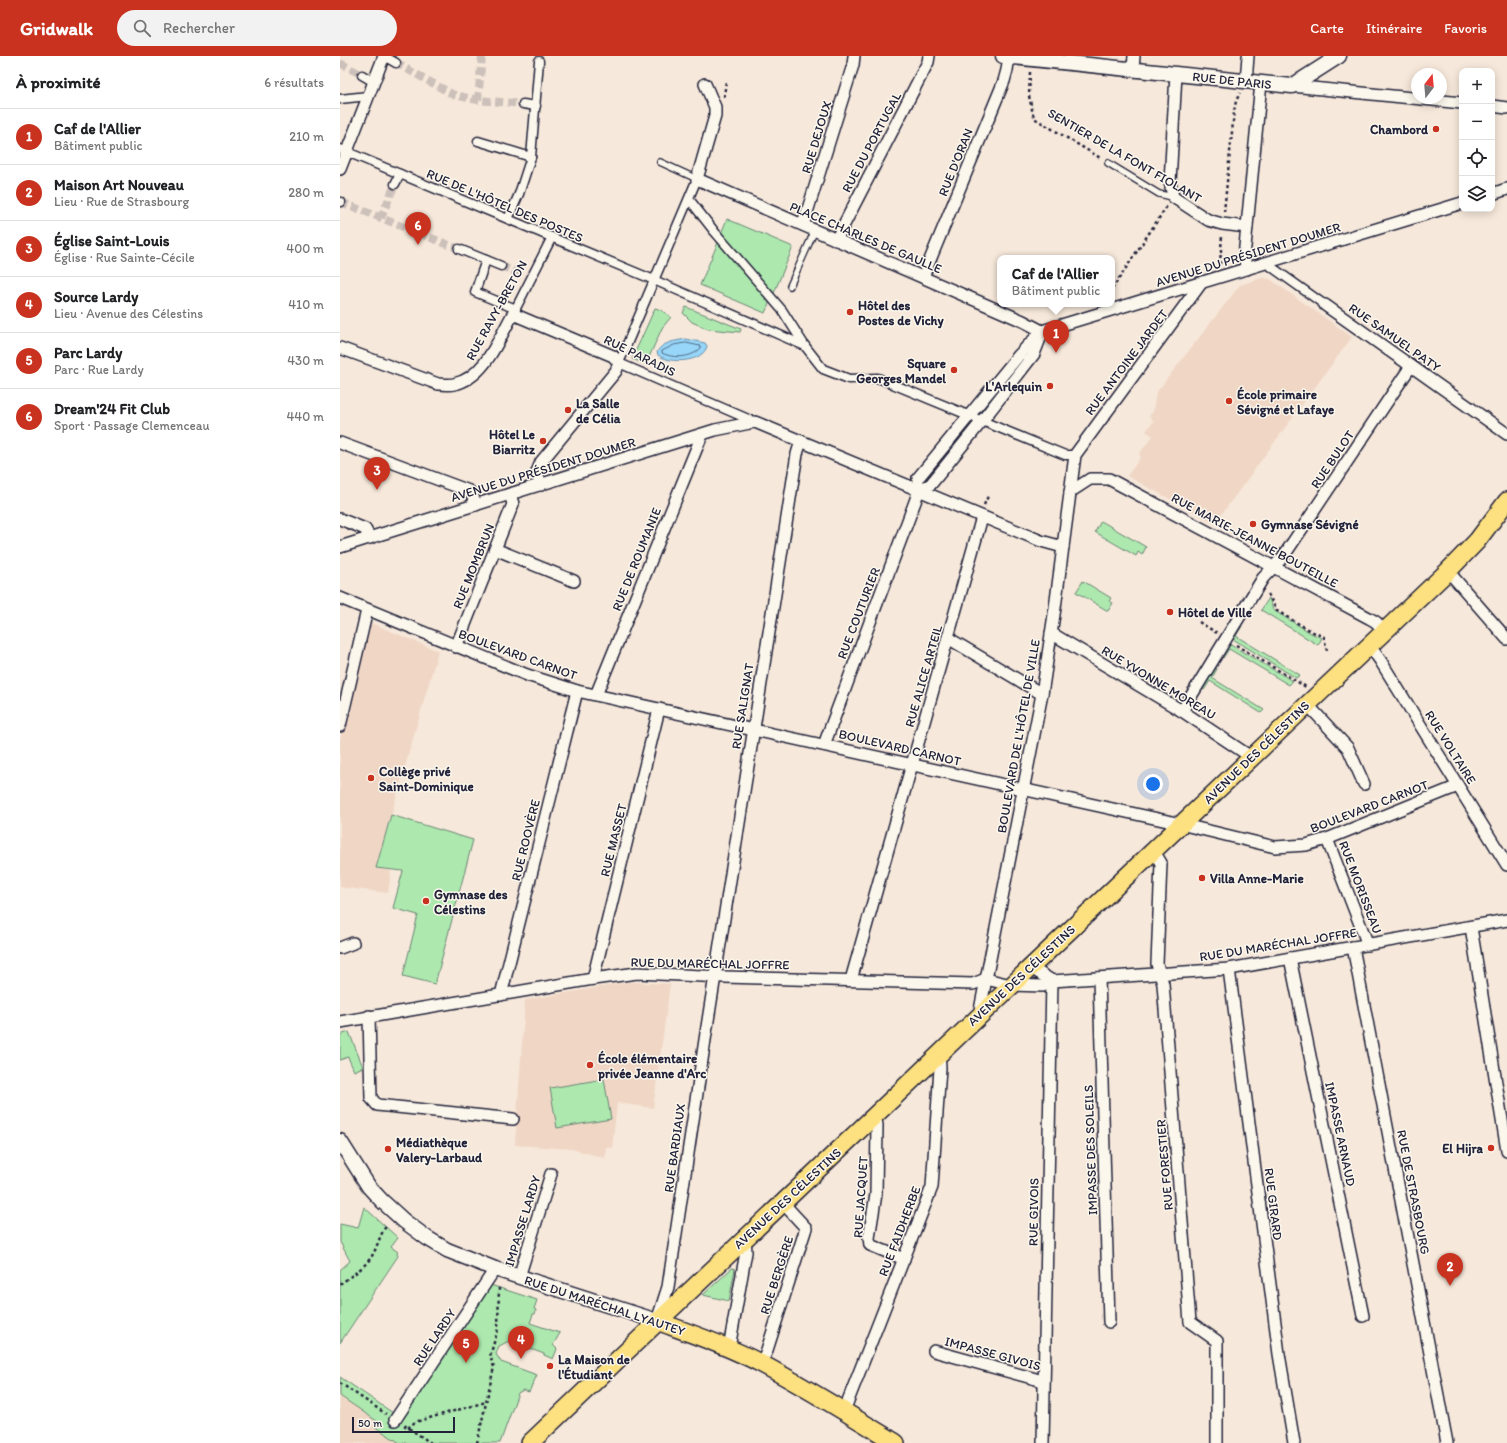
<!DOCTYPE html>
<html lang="fr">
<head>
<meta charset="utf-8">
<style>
  body { margin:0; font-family:Itim,sans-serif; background:#f2f2f2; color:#202124 }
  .controls { position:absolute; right:12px; top:12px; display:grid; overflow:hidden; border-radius:8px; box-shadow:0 2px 10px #0003 }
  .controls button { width:36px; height:36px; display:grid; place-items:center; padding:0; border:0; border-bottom:1px solid #e0e0e0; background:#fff; color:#202124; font:20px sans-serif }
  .compass { position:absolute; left:1071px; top:12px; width:36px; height:36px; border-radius:50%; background:#fff; box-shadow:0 2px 10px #0003; rotate:16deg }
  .scale { position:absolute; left:12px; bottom:10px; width:103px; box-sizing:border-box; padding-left:4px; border:2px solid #22223b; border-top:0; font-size:11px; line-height:14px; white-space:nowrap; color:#22223b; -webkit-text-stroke:3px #fbf7ec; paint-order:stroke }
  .you { position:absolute; left:813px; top:728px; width:14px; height:14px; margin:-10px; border:3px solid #fff; border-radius:50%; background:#1a73e8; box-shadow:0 0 0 6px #1a73e833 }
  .badge { display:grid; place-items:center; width:26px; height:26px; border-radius:50%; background:#c8321e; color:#fff; font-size:13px; font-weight:700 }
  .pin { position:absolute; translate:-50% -33px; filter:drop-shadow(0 1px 2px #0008) }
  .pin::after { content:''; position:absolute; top:21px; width:14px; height:12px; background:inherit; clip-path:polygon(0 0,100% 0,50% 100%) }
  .popup { position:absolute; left:657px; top:199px; width:118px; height:52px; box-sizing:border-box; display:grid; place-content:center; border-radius:8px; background:#fff; filter:drop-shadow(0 1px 3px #0005); font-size:13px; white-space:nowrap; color:#757577 }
  .popup b { font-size:15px; color:#202124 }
  .popup::after { content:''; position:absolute; left:50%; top:100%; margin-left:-8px; border:8px solid transparent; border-top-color:#fff }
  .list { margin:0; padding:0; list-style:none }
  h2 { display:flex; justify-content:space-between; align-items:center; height:52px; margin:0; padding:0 16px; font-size:17px }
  h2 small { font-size:13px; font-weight:400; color:#757577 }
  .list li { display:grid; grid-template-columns:26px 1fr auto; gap:12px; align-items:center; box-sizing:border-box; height:56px; padding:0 16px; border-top:1px solid #e0e0e0 }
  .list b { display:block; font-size:15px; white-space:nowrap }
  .list p { margin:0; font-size:13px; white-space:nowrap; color:#757577 }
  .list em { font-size:13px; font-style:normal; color:#757577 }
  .icon { flex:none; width:22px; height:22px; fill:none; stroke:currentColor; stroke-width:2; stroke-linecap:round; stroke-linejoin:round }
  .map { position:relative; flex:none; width:1167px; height:1387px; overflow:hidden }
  header { display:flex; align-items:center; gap:24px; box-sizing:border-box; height:56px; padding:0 20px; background:#c8321e; color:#fff }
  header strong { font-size:19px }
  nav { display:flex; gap:22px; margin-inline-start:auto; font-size:14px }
  .search { width:280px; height:36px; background:#f2f2f2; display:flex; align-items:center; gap:10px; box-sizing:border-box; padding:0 14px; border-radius:22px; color:#757577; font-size:15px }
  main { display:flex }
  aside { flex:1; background:#fff }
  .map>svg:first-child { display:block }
  .built { fill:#f0d6c5 }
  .green { fill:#ade8ae; stroke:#688574 }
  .water { fill:#97d6f8; stroke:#688eac }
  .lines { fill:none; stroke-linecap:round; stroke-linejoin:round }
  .shore { stroke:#516a87; stroke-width:1 }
  .pedestrian-tunnel { stroke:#ccc0ba; stroke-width:8; stroke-dasharray:8 4; stroke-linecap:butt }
  .service-casing { stroke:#22223b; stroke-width:8 }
  .pedestrian-casing { stroke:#22223b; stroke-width:11 }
  .minor-casing { stroke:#22223b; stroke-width:14 }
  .tertiary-casing { stroke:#22223b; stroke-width:17 }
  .primary-casing { stroke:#22223b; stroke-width:20 }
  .path { stroke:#22223b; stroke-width:2.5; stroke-dasharray:3 3; stroke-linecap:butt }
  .service { stroke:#fbf7ec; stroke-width:5.5 }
  .pedestrian { stroke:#fbf7ec; stroke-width:8 }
  .minor { stroke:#fbf7ec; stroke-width:11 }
  .tertiary { stroke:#fbf7ec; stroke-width:14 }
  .primary { stroke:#fde080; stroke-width:17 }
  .poi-dot { fill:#c8321e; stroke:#fbf7ec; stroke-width:1.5 }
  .labels { text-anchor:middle; stroke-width:3; stroke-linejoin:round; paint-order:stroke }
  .street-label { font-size:13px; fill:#22223b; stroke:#fbf7ec }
  .poi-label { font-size:13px; font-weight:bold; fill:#22223b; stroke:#fbf7ec; text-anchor:start }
</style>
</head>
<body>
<header>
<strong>Gridwalk</strong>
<div class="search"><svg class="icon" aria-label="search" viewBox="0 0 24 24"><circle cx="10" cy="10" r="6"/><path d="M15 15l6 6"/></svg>Rechercher</div>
<nav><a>Carte</a><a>Itinéraire</a><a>Favoris</a></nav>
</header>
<main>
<aside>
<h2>À proximité<small>6 résultats</small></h2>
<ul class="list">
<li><span class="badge">1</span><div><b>Caf de l'Allier</b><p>Bâtiment public</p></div><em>210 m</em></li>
<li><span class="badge">2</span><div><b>Maison Art Nouveau</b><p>Lieu · Rue de Strasbourg</p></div><em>280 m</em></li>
<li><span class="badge">3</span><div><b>Église Saint-Louis</b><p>Église · Rue Sainte-Cécile</p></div><em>400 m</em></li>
<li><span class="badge">4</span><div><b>Source Lardy</b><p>Lieu · Avenue des Célestins</p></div><em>410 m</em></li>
<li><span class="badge">5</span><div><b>Parc Lardy</b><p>Parc · Rue Lardy</p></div><em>430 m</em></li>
<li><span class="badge">6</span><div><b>Dream'24 Fit Club</b><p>Sport · Passage Clemenceau</p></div><em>440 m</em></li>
</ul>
</aside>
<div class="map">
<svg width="1167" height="1387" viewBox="0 0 1167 1387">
  <rect width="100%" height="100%" fill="#f6e8da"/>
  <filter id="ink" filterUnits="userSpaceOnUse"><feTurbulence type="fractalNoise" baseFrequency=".025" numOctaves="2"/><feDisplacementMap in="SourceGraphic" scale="8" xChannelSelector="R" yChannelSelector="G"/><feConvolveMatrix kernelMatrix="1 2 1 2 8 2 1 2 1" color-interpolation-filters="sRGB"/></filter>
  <g filter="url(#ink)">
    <g class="built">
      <polygon points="922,222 930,223 1012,281 875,467 787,420 801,401 799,398 813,380 806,375 814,365 809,360 813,356 816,337 900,229"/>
      <polygon points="31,567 98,595 36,812 51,815 48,837 0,831 0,684 5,663 13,652 9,645 26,569"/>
      <polygon points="289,926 330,928 326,958 313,1052 277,1047 272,1092 266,1091 265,1102 232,1093 175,1089 185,944"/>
      <polygon points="0,1340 39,1366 36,1371 60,1387 0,1387"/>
    </g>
    <g class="green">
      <polygon points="387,163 453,191 434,237 380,180"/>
      <polygon points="379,184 431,243 425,257 360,229"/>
      <polygon points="346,251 401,273 400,276 368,273 352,266 343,257"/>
      <polygon points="315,252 321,254 331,261 322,272 306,308 292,303"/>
      <polygon points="761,465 806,491 802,499 798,496 796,500 755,476"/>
      <polygon points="743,525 771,542 769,545 773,547 768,555 736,536"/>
      <polygon points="929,542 933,554 971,577 982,582 978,589 921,554"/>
      <polygon points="901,569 902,570 896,580 960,619 956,622 893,583"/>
      <polygon points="889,588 953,625 949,629 889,593 883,602 882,601"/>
      <polygon points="876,611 877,613 872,622 924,654 921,657 870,625 864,634 862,633"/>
      <polygon points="51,759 133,784 95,928 63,920 78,859 53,852 63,815 36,812"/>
      <polygon points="9,976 23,1011 14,1015 8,1001 0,1004 0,979"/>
      <polygon points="264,1023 271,1063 217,1072 210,1032"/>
      <polygon points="24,1151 58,1182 51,1191 58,1196 57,1198 58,1200 0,1287 0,1214 10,1205 0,1186 0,1168 18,1172"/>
      <polygon points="392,1212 395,1213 389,1245 363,1239"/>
      <polygon points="141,1226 197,1244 194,1253 196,1254 195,1258 193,1258 190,1267 220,1277 213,1289 217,1293 213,1303 204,1299 204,1298 169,1285 159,1290 156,1298 161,1306 197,1319 189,1336 183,1334 178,1337 160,1387 60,1387 35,1371 38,1366 0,1340 0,1321 53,1357"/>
    </g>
    <path class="water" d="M346 283 365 287 367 290C363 307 329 308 318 299L317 296C322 286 336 285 346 283Z"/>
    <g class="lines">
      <path class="shore" d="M346 287 360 290 361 292C352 302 334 303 322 297V295L334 289Z"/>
      <g class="pedestrian-tunnel">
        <polyline points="0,7 22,19"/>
        <polyline points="56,7 114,39 138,44 183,48"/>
        <polyline points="138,44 142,0"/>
        <polyline points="1,146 119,193"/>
        <polyline points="41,162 55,128"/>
        <polyline points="161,210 183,219"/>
      </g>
      <g class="service-casing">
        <g id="service">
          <polyline points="320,106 357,123"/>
          <polyline points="768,107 819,138 833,141"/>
          <polyline points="450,230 475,174"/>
        </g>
      </g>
      <g class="pedestrian-casing">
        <g id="pedestrian">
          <polyline points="44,0 56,7"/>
          <polyline points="22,19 34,26"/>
          <polyline points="0,43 28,40"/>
          <polyline points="183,48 196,50"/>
          <polyline points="138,85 191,101"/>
          <polyline points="0,93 314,224 465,290 483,313 509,323 538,322 725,399 735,399"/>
          <polyline points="357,123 279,307 415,366"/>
          <polyline points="55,128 60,118"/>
          <polyline points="349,143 374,175 442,254 465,290"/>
          <polyline points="0,146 1,146"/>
          <polyline points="168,163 179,138 191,101 199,5"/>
          <polyline points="119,193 161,210"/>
          <polyline points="146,204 135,236 176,253"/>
          <polyline points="926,207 985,249"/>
          <polyline points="173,258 212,181"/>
        </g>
      </g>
      <g class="minor-casing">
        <g id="minor">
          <polyline points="793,14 794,0"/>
          <polyline points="836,18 830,126 833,141 868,164 882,168 907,171"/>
          <polyline points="906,26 908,0"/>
          <polyline points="365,28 375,51 375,60 357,123 683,265 702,275"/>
          <polyline points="952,30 1122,47"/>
          <polyline points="1152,50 1167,52"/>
          <polyline points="0,113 44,0"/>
          <polyline points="1152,138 1167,133"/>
          <polyline points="463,169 513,9 514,0"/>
          <polyline points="496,184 588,6 589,0"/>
          <polyline points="907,213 904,201 921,27"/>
          <polyline points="583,221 664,25 667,14 669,1"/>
          <polyline points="985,249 1167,378"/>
          <path d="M0 292 98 328C103 328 109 329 114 328 145 322 159 282 173 258L273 300 279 307 276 315 201 406 197 416 201 429"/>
          <polyline points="0,387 129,435 132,438 136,449"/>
          <polyline points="578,435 591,428 642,365 694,298 701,280"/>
          <polyline points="730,436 750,423 769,423 1029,562 1036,566 1044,575"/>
          <polyline points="0,463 25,473 30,482"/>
          <polyline points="0,491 375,374 415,366 701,485 723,491"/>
          <polyline points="155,493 234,525"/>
          <polyline points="1108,515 1167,583"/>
          <polyline points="0,542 187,619 237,635 832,766 935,791 966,789 987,783 1118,730"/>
          <polyline points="711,577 842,655 911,701"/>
          <polyline points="608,582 702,638"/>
          <polyline points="1029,589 1040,604 1167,809"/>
          <polyline points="116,591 173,448 170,438"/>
          <polyline points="256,639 362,379"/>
          <polyline points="967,648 1008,692 1024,728"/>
          <polyline points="842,655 923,522 943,501 1071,310"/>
          <polyline points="0,670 27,554"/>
          <polyline points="484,689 576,443 578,435 578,422 679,299 702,275 1122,147"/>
          <polyline points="987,783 1028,889"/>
          <polyline points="813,794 821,807 817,908 823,928 850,1266 877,1285 877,1387"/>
          <polyline points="1131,871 1167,1095"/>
          <polyline points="1013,891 1107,1387"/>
          <polyline points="0,892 13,887"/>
          <polyline points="950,902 1023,1260"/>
          <polyline points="690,911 712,925"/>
          <polyline points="889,913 939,1298 954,1387"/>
          <polyline points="759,922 769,1266"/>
          <polyline points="253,923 319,653"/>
          <polyline points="511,924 642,461"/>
          <polyline points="161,939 237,635"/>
          <polyline points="639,959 702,638 715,552 735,399 862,226"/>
          <polyline points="29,960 31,1042 37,1049 173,1063"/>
          <polyline points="0,966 253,923 297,917 384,921 633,928 646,923 671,929 703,930 712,925 889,913 1167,864"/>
          <polyline points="535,1059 537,1069 536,1138 529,1182 530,1189 564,1203"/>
          <polyline points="179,1221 211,1118"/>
          <path d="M318 1262 328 1231C369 953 412 675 457 398L461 385"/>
          <polyline points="389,1292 406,1196 405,1182"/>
          <polyline points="594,1295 703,1325"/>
          <polyline points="421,1307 426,1297 466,1172 442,1146"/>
          <polyline points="504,1355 592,1131 600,1012 599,997"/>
          <polyline points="55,1364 155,1213"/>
          <polyline points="703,1387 712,925"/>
        </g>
      </g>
      <g class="tertiary-casing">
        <g id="tertiary">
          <polyline points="663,0 952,30 999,0"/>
          <polyline points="0,1085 29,1131 42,1145 64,1165 87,1182 107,1194 155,1213 317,1265"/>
        </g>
      </g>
      <g class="primary-casing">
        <g id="primary">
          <path d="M317 1265C352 1278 388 1290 422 1308 467 1332 512 1360 556 1387"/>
          <polyline points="190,1387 1108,515 1137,485 1167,445"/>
        </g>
      </g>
      <g class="path">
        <polyline points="690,16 689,40 694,62 762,103"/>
        <polyline points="384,41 386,25"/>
        <polyline points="884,156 894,56 896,45 900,37"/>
        <polyline points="880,208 882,179"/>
        <polyline points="772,233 827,150"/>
        <polyline points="595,264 601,266"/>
        <polyline points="644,449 649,438"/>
        <polyline points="928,538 937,555 971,575 984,581 987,595"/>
        <polyline points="859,566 877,577"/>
        <polyline points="896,589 966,631"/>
        <path d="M0 1228C10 1221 28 1209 33 1198 38 1189 40 1178 47 1169"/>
        <polyline points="0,1327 46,1358"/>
        <polyline points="64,1369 91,1387"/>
        <polyline points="68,1372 75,1366 146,1346"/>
        <polyline points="137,1387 154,1311 150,1300 158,1273 159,1230"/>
      </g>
      <use href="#service" class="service"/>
      <use href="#pedestrian" class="pedestrian"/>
      <use href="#minor" class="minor"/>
      <use href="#tertiary" class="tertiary"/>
      <use href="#primary" class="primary"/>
    </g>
  </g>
  <g class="poi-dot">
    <circle cx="1096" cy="73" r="4"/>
    <circle cx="510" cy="256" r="4"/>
    <circle cx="614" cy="314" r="4"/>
    <circle cx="710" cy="330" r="4"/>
    <circle cx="889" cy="345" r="4"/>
    <circle cx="228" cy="354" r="4"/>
    <circle cx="203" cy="385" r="4"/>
    <circle cx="913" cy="468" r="4"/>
    <circle cx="830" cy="556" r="4"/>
    <circle cx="31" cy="722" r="4"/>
    <circle cx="862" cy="822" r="4"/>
    <circle cx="86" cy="845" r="4"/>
    <circle cx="250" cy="1009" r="4"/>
    <circle cx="1151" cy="1092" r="4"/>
    <circle cx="48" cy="1093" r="4"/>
    <circle cx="210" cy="1310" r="4"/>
  </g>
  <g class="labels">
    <g class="street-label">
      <text transform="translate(892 24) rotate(6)" y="5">RUE DE PARIS</text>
      <text transform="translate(476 81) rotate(-73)" y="5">RUE DEJOUX</text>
      <text transform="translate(531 86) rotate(-62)" y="5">RUE DU PORTUGAL</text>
      <text transform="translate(785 99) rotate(30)" y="5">SENTIER DE LA FONT FIOLANT</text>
      <text transform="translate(615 106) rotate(-68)" y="5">RUE D'ORAN</text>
      <text transform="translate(165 149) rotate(23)" y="5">RUE DE L'HÔTEL DES POSTES</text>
      <text transform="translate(526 181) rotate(23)" y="5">PLACE CHARLES DE GAULLE</text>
      <text transform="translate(908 198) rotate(-17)" y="5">AVENUE DU PRÉSIDENT DOUMER</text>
      <text transform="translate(156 254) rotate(-61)" y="5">RUE RAVY-BRETON</text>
      <text transform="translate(1055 281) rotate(35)" y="5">RUE SAMUEL PATY</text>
      <text transform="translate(300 299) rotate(26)" y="5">RUE PARADIS</text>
      <text transform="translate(786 306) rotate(-53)" y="5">RUE ANTOINE JARDET</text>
      <text transform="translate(992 403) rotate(-56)" y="5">RUE BULOT</text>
      <text transform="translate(203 413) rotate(-17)" y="5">AVENUE DU PRÉSIDENT DOUMER</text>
      <text transform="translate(915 484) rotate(28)" y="5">RUE MARIE-JEANNE BOUTEILLE</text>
      <text transform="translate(296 503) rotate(-68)" y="5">RUE DE ROUMANIE</text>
      <text transform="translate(133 510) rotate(-68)" y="5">RUE MOMBRUN</text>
      <text transform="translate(518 557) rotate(-69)" y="5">RUE COUTURIER</text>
      <text transform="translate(178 598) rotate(20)" y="5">BOULEVARD CARNOT</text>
      <text transform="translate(583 620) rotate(-74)" y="5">RUE ALICE ARTEIL</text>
      <text transform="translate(819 626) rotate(31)" y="5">RUE YVONNE MOREAU</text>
      <text transform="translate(402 650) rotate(-81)" y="5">RUE SALIGNAT</text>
      <text transform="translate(678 680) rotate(-80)" y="5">BOULEVARD DE L'HÔTEL DE VILLE</text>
      <text transform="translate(560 691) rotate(13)" y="5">BOULEVARD CARNOT</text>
      <text transform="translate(1111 691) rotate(58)" y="5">RUE VOLTAIRE</text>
      <text transform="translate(916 696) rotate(-44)" y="5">AVENUE DES CÉLESTINS</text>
      <text transform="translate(1029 750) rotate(-21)" y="5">BOULEVARD CARNOT</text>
      <text transform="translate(185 784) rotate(-76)" y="5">RUE ROOVÈRE</text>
      <text transform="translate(273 784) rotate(-76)" y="5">RUE MASSET</text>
      <text transform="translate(1021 831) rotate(69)" y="5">RUE MORISSEAU</text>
      <text transform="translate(938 888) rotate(-9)" y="5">RUE DU MARÉCHAL JOFFRE</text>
      <text transform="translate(370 907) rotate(1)" y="5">RUE DU MARÉCHAL JOFFRE</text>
      <text transform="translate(681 919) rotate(-43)" y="5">AVENUE DES CÉLESTINS</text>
      <text transform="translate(1001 1078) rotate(78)" y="5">IMPASSE ARNAUD</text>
      <text transform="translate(334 1092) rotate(-82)" y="5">RUE BARDIAUX</text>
      <text transform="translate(750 1094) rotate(-92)" y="5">IMPASSE DES SOLEILS</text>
      <text transform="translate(824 1109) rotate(-95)" y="5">RUE FORESTIER</text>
      <text transform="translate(1074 1136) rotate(79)" y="5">RUE DE STRASBOURG</text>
      <text transform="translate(520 1141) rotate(-86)" y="5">RUE JACQUET</text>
      <text transform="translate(447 1142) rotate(-43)" y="5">AVENUE DES CÉLESTINS</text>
      <text transform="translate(934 1148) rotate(83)" y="5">RUE GIRARD</text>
      <text transform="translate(693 1156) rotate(-89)" y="5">RUE GIVOIS</text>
      <text transform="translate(182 1165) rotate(-73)" y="5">IMPASSE LARDY</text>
      <text transform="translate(559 1175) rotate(-69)" y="5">RUE FAIDHERBE</text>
      <text transform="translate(436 1219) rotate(-72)" y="5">RUE BERGÈRE</text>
      <text transform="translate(265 1249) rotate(18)" y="5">RUE DU MARÉCHAL LYAUTEY</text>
      <text transform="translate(94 1281) rotate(-56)" y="5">RUE LARDY</text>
      <text transform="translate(653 1297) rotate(15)" y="5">IMPASSE GIVOIS</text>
    </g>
    <g class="poi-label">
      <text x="1088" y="78" text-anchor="end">Chambord</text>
      <text x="518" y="254">Hôtel des<tspan x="518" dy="15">Postes de Vichy</tspan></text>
      <text x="606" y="312" text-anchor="end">Square<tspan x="606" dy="15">Georges Mandel</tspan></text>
      <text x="702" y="335" text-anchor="end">L'Arlequin</text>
      <text x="897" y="343">École primaire<tspan x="897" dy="15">Sévigné et Lafaye</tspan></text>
      <text x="236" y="352">La Salle<tspan x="236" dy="15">de Célia</tspan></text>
      <text x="195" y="383" text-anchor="end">Hôtel Le<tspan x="195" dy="15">Biarritz</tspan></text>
      <text x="921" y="473">Gymnase Sévigné</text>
      <text x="838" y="561">Hôtel de Ville</text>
      <text x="39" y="720">Collège privé<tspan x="39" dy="15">Saint-Dominique</tspan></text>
      <text x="870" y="827">Villa Anne-Marie</text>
      <text x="94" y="843">Gymnase des<tspan x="94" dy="15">Célestins</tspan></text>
      <text x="258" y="1007">École élémentaire<tspan x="258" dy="15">privée Jeanne d'Arc</tspan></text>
      <text x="56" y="1091">Médiathèque<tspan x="56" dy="15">Valery-Larbaud</tspan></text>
      <text x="1143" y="1097" text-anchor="end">El Hijra</text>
      <text x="218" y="1308">La Maison de<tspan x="218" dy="15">l'Étudiant</tspan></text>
    </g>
  </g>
</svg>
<div class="controls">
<button>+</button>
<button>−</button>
<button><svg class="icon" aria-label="locate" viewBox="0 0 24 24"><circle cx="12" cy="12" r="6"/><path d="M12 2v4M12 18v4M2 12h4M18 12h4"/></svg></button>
<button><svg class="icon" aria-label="layers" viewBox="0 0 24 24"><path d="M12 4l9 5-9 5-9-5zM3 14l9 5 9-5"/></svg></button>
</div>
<svg class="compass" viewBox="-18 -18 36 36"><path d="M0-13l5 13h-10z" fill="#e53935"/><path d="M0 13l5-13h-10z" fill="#757577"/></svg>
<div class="scale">50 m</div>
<div class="you"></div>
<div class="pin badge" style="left:716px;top:297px">1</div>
<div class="popup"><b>Caf de l'Allier</b>Bâtiment public</div>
<div class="pin badge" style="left:1110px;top:1230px">2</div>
<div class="pin badge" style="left:37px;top:434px">3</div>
<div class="pin badge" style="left:181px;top:1303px">4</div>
<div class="pin badge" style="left:126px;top:1307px">5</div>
<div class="pin badge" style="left:78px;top:189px">6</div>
</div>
</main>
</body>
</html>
